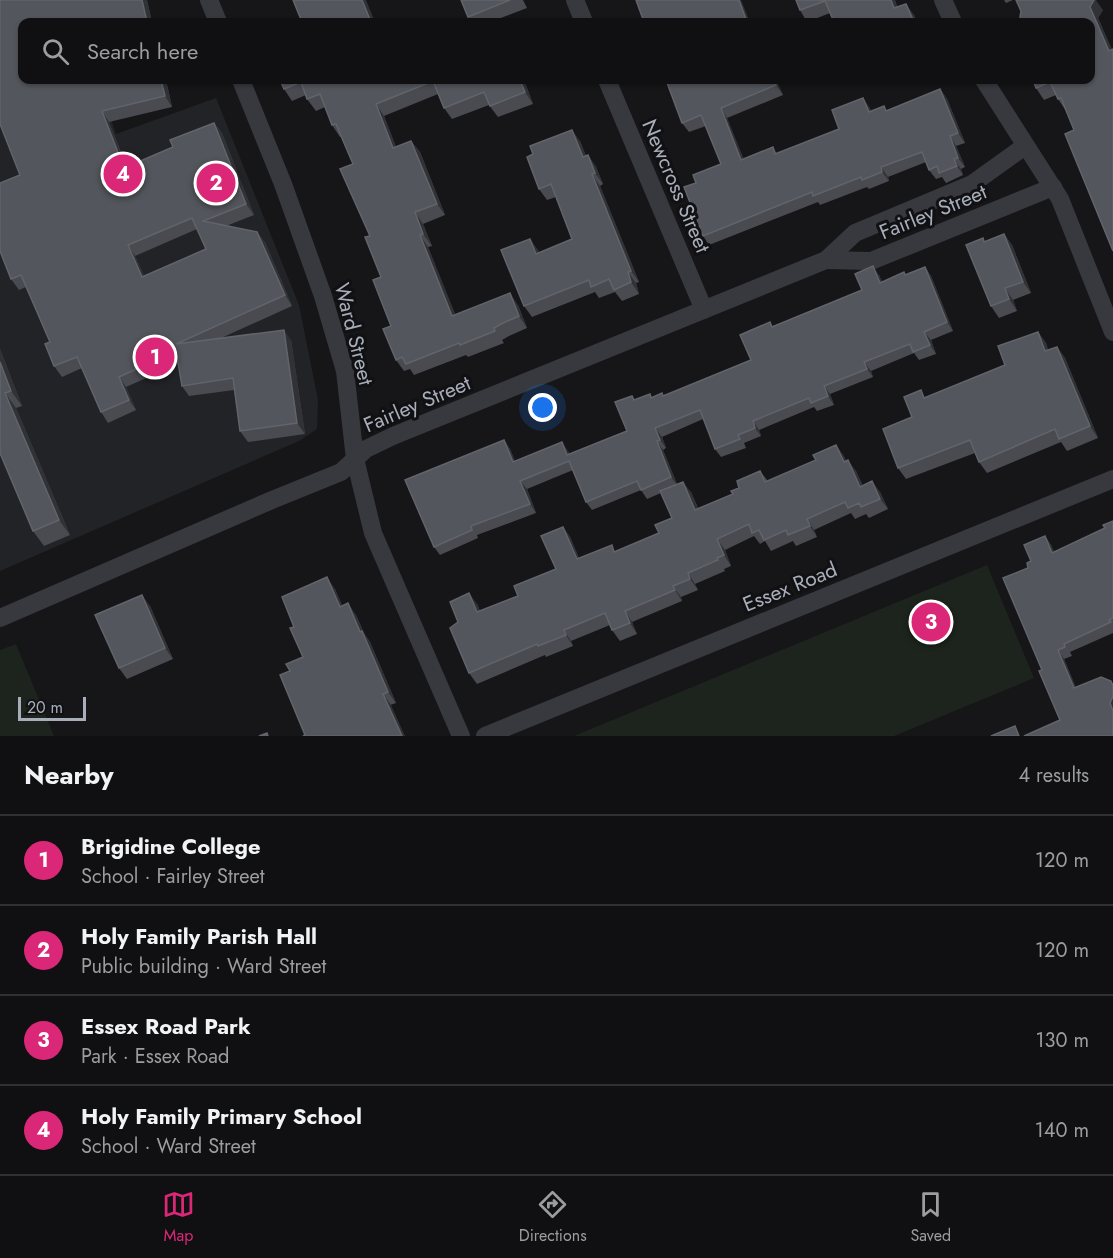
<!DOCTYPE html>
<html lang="en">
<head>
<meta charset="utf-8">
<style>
  body { margin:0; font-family:Jost,sans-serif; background:#1e1e21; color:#f1f3f6 }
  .scale { position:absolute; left:18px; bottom:15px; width:68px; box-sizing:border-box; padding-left:6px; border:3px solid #a8aeb9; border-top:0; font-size:16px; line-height:21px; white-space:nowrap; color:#a8aeb9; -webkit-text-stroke:4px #111114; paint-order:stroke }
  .you { position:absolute; left:543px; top:408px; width:21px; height:21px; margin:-15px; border:4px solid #fff; border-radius:50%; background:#1a73e8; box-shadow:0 0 0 9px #1a73e833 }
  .badge { display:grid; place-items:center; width:39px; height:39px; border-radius:50%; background:#db2777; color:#fff; font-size:20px; font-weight:700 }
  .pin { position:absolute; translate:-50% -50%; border:3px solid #fff; box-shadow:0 2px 6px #0006 }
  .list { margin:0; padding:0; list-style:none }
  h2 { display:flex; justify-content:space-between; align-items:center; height:78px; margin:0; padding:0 24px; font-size:26px }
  h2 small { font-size:20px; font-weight:400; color:#9c9da0 }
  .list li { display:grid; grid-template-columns:39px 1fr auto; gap:18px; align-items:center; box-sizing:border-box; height:90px; padding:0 24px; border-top:2px solid #303033 }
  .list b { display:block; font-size:22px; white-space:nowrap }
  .list p { margin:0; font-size:20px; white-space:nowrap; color:#9c9da0 }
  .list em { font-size:20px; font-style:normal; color:#9c9da0 }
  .icon { flex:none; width:33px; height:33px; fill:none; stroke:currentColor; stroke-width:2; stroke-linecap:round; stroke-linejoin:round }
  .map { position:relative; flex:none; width:1113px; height:736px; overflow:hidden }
  .search { position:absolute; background:#101013; box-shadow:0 2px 4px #0004; left:18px; right:18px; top:18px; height:66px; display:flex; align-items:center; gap:15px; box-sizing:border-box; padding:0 21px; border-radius:12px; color:#9c9da0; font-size:22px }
  .sheet { height:438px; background:#101013 }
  nav { display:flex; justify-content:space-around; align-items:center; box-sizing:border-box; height:84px; border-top:2px solid #303033; background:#101013; font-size:16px; color:#9c9da0 }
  nav a { display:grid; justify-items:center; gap:3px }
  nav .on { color:#db2777 }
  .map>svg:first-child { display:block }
  .built { fill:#222326 }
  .green { fill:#1c241d }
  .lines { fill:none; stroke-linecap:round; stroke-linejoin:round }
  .minor { stroke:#37393e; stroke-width:18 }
  .wall { fill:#494b51; fill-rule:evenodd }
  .shaded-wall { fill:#303236 }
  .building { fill:#53565c; stroke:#61646b; stroke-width:1.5; fill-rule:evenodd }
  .labels { text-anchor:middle; stroke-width:6; stroke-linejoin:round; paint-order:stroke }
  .street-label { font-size:21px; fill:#a8aeb9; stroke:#111114 }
</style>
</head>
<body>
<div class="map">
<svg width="1113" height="736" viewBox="0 0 1113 736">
  <rect width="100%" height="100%" fill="#161619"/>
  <polygon class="built" points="0,0 22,22 22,80 98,80 116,134 216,98 299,305 318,400 317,429 299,441 0,571"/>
  <g class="green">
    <polygon points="987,565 1034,678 894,736 574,736"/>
    <polygon points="16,644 54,736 0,736 0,650"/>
  </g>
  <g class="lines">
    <g class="minor">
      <polyline points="209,0 218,22"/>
      <polyline points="575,0 584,22"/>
      <polyline points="943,0 953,22"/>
      <polyline points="241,80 283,184 323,296 345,371 355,459 373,533 461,736"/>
      <polyline points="607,80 704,310"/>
      <polyline points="984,80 1060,199 1113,332"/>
      <polyline points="826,260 871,261 1053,187"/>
      <polyline points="0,618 272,500 341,472 366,449 393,436 826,260 855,233 972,184 1025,146"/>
      <polyline points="485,736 1113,479"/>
    </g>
  </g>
  <g class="wall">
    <path d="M0 0H147L152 22H22L166 80 172 107 109 122 127 167 173 147 214 123 222 133 254 215 226 226 265 242 292 306 221 338 291 340 305 434 248 442 240 431 234 390 189 396 182 386 178 364 126 387 136 410 108 423 101 412 82 368 62 377 54 366 50 342 26 287 19 290 11 279 20 175ZM197 229 206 249 144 276 135 256Z"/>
    <polygon points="461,0 523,0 527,8 490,22 472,22 468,17"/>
    <polygon points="796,0 895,0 897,7 914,15 917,22 834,22 830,13 807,22 800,10"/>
    <polygon points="1004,0 1013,0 1006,3"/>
    <polygon points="1103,10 1098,18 1112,50 1074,130 1066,111 1058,99 1056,95 1044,100 1036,88 1033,80 1090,80 1021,11"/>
    <polygon points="280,80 524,80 533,104 498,117 489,105 452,119 444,108 438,94 384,116 396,147 411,141 420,152 445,215 423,224 432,246 428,247 455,315 518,305 527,328 509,336 502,340 504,343 468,357 466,355 414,375 410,369 404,371 396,360 391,326 381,277 370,236 353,164 341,137 340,137 332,125 325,107 316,111 307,99 306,95 292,101 284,89"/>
    <polygon points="666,80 776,80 783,95 727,118 743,159 773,147 777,154 839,129 863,98 871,111 887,111 940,89 947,99 965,143 956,146 965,167 961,169 963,175 946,183 942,177 936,179 929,170 926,162 888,177 889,181 869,189 867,187 820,205 818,202 709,245 703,236 696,183 721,164 706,126 689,132 682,123"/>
    <polygon points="580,141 586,156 588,155 596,167 603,184 600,186 639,282 636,283 639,294 622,301 615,292 599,298 595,292 532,317 524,306 538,250 539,253 572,239 556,197 547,200 539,189"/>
    <polygon points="1004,234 1012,245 1031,293 1013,300 1017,311 999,318 991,306 983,238 985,242"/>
    <polygon points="925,267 931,276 953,331 931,340 936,354 919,360 914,353 871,371 873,377 830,394 834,405 817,411 814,407 759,430 761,436 744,443 746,448 721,457 715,449 703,419 662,437 666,448 663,450 677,484 691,492 698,508 733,494 760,471 768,481 816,460 836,445 846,461 856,471 863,486 880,492 888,509 869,518 866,514 855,519 851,513 814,530 817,537 796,546 793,541 771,551 765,541 760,544 754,536 725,550 731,566 724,569 725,571 695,584 698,590 681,597 682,601 632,622 637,634 620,641 612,630 610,625 571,641 573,646 546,657 545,655 477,684 469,673 458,622 477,604 480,611 518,596 556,569 563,527 570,537 579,558 616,551 659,533 672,518 661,493 647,499 641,490 592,510 586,502 573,470 527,489 536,513 477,535 478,538 440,555 434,547 504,440 510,449 515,461 568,451 569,454 627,431 635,400 650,394 652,397 663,396 751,360 773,326 862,290 879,275 882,282 906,275"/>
    <polygon points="1038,332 1046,343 1048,350 1057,347 1065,358 1098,438 1067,451 1061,442 987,473 979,462 975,453 906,479 898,468 912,417 926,398 1005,365"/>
    <polygon points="0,349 22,406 16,408 70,535 44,546 33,531 0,453"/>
    <polygon points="1113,521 1113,633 1070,652 1072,656 1064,659 1076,688 1111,681 1113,684 1113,736 1060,720 1042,670 1028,568 1031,561 1045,536 1051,545 1054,552 1105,528"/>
    <polygon points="335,589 342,606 356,615 364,633 370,642 396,703 305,735 290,671 303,657 294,627"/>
    <polygon points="150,606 173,659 127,679 119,668"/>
  </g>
  <g class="shaded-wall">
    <polygon points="142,0 147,0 152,22 147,22"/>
    <polygon points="362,0 366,0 375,22 371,22"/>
    <polygon points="739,0 741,0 750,22 747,22"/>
    <polygon points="891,0 895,0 902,19 894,8"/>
    <polygon points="1094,0 1096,0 1103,10 1098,18 1113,52 1109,51 1090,7"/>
    <polygon points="906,4 914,15 917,22 914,22"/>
    <polygon points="161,80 166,80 172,107 165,96"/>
    <polygon points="520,80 524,80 533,104 525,92"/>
    <polygon points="773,80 776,80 783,95 776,85"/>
    <polygon points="940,89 947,99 965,143 958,133"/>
    <polygon points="863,98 870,108 875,122 869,112"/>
    <polygon points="376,104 384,116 401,160 393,148"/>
    <polygon points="721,108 727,118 748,169 741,160"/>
    <polygon points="102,111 109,122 131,179 124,168"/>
    <polygon points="214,123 222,133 254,215 246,204"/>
    <polygon points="572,130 580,141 591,169 583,157"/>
    <polygon points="950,136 956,146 965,167 958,158"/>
    <polygon points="411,141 420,152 445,215 437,204"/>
    <polygon points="588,155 596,167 603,184 595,173"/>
    <polygon points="954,159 961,169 963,175 957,166"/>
    <polygon points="881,167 888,177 889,181 882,172"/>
    <polygon points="592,174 600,186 639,282 631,271"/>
    <polygon points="415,212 423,224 432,246 423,234"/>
    <polygon points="257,232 265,242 292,306 285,295"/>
    <polygon points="1004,234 1012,245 1031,293 1023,282"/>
    <polygon points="420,235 428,247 461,328 452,316"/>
    <polygon points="530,239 538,250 544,265 536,254"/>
    <polygon points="128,245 135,256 150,288 142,277"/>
    <polygon points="873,266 879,275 886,291 880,283"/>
    <polygon points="925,267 931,276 953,331 947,322"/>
    <polygon points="628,272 636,283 639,294 631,282"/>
    <polygon points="1005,288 1013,300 1017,311 1009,299"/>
    <polygon points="510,293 518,305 527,328 519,316"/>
    <polygon points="284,330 291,340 305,434 297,423"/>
    <polygon points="924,332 931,340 936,354 930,345"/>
    <polygon points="1038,332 1046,343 1053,363 1045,351"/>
    <polygon points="1057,347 1065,358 1098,438 1090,426"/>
    <polygon points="0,349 22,406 11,391 0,362"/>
    <polygon points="864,362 871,371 873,377 867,369"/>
    <polygon points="119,377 126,387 136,410 129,400"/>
    <polygon points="824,386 830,394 834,405 828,396"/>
    <polygon points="5,393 16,408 70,535 59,520"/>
    <polygon points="753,421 759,430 761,436 755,428"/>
    <polygon points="655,428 662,437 666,448 660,440"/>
    <polygon points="504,440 510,449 519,470 513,462"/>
    <polygon points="657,441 663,450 678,486 671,477"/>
    <polygon points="562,442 568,451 573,464 567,455"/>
    <polygon points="836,445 844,456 852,472 844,462"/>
    <polygon points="848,460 856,471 868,498 860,487"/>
    <polygon points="520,481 527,489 536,513 530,504"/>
    <polygon points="872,481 880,492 888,509 880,499"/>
    <polygon points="683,482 691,492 703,520 695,510"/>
    <polygon points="807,519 814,530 817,537 810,526"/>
    <polygon points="563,527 570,537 584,570 577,559"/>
    <polygon points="1045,536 1051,545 1058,561 1052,553"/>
    <polygon points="717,539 725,550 731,566 724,555"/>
    <polygon points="688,573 695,584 698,590 690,579"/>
    <polygon points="327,577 335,589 348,618 340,607"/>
    <polygon points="673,586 681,597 682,601 675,590"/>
    <polygon points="469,593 477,604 485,623 477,612"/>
    <polygon points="142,595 150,606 173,659 165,648"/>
    <polygon points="348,603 356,615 364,633 370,642 396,703 388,692"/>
    <polygon points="625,611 632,622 637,634 630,623"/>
    <polygon points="564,630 571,641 573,646 566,635"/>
    <polygon points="1058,650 1064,659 1080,697 1074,688"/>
    <polygon points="383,694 391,705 405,736 402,736"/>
    <polygon points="1113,696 1113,711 1110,703"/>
  </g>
  <g class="building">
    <path d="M0 0H142L147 22H22V80H161L165 96 102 111 124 168 173 147 170 140 214 123 246 204 203 221 257 232 285 295 176 344 284 330 297 423 240 431 233 378 182 386 176 351 119 377 129 400 101 412 77 357 54 366 45 344 50 342 21 275 11 279 0 251V183L20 175 0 124ZM192 218 206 249 142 277 128 245Z"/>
    <polygon points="293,0 362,0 371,22 302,22"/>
    <polygon points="461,0 510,0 468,17"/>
    <polygon points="636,0 739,0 747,22 644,22"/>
    <polygon points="796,0 891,0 894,8 906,4 914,22 834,22 825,1 800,10"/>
    <polygon points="1016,0 1094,0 1090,7 1109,51 1113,49 1113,251 1065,134 1074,130 1061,98 1058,99 1050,82 1036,88 1033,80 1090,80 1090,22 1022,22 1020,17 1021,11"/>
    <polygon points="280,80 520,80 525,92 490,106 484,92 444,108 433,81 376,104 393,148 411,141 437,204 415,212 423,234 420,235 452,316 510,293 519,316 501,324 494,328 495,331 460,345 459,343 406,364 402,357 396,360 383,329 391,326 373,280 381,277 365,237 370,236 340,169 353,164 336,124 332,125 320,94 307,99 301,82 284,89"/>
    <polygon points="666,80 773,80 776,85 721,108 741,160 773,147 775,154 839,129 832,110 863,98 869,112 884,106 886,111 940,89 958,133 950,136 958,158 954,159 957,166 939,173 937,166 929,170 922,152 881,167 882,172 862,180 861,177 813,196 812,192 703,236 684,187 696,183 693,175 721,164 701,115 682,123"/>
    <polygon points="572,130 583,157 588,155 595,173 592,174 631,271 628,272 631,282 614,290 609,279 591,287 589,280 524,306 501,250 530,239 536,254 572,239 551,184 539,189 527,157 533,154 530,146"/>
    <polygon points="1004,234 1023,282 1005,288 1009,299 991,306 966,245 983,238 984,242"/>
    <polygon points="873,266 880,283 904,272 905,275 925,267 947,322 924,332 930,345 913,352 910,344 864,362 867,369 824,386 828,396 811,403 809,398 753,421 755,428 738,435 740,439 715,449 700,410 655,428 660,440 657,441 671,477 641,490 637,481 586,502 569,461 520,481 530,504 471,526 472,530 434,547 405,480 504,440 513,462 562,442 567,455 627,431 615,402 632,396 634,400 650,394 651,398 662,393 663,396 751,360 740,335 770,322 772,327 862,290 855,274"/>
    <polygon points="1038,332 1045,351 1057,347 1090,426 1059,439 1055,429 979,462 970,440 898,468 883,429 912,417 904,397 921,390 924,398 1005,365 998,346"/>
    <polygon points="0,362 11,391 5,393 59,520 33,531 0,453"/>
    <polygon points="836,445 844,462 848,460 860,487 872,481 880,499 861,507 859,503 848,508 845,502 807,519 810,526 788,535 786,530 764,540 759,530 752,533 749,524 717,539 724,555 717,558 718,560 688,573 690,579 673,586 675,590 625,611 630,623 612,630 605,613 564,630 566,635 538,646 537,644 469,673 450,628 458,622 450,602 469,593 477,612 518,596 514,586 556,569 541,536 563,527 577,559 612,545 614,552 659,533 655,525 672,518 660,491 683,482 695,510 733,494 731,491 739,488 737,481 760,471 765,482 816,460 813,455"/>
    <polygon points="1113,521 1113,618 1109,620 1111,622 1064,644 1065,647 1058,650 1074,688 1101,677 1111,681 1113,686 1113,696 1110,703 1113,711 1113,736 1024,736 1060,720 1039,671 1042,670 1003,578 1028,568 1027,563 1031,561 1024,545 1045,536 1052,553 1105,528 1103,525"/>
    <polygon points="327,577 340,607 348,603 360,632 362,631 388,692 383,694 402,736 303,736 305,735 280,675 290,671 286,664 303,657 290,628 294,627 282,597"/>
    <polygon points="142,595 165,648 119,668 95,615"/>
    <polygon points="1015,726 1019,736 991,736"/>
    <polygon points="267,733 268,736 259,736"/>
  </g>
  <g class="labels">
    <g class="street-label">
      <text transform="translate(676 186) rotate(67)" y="7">Newcross Street</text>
      <text transform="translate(933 212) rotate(-22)" y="7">Fairley Street</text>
      <text transform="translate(354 334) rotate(76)" y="7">Ward Street</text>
      <text transform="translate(417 404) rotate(-23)" y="7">Fairley Street</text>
      <text transform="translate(790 587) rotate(-22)" y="7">Essex Road</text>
    </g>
  </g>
</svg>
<div class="scale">20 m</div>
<div class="you"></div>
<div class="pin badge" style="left:155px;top:357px">1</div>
<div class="pin badge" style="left:216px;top:183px">2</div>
<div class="pin badge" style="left:931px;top:622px">3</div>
<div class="pin badge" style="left:123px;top:174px">4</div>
<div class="search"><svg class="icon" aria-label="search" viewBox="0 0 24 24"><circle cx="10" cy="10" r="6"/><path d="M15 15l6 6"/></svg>Search here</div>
</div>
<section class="sheet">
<h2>Nearby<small>4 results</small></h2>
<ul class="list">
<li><span class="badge">1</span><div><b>Brigidine College</b><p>School · Fairley Street</p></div><em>120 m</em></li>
<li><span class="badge">2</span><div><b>Holy Family Parish Hall</b><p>Public building · Ward Street</p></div><em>120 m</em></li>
<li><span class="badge">3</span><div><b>Essex Road Park</b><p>Park · Essex Road</p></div><em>130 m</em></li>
<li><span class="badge">4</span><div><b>Holy Family Primary School</b><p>School · Ward Street</p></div><em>140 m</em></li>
</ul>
</section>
<nav>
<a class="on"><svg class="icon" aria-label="map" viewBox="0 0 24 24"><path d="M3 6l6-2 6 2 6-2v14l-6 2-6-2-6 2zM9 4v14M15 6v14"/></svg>Map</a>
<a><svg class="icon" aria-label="directions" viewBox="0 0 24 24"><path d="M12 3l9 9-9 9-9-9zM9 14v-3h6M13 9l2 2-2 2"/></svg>Directions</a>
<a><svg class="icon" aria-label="saved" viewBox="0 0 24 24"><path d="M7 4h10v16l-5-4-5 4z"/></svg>Saved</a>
</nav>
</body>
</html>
